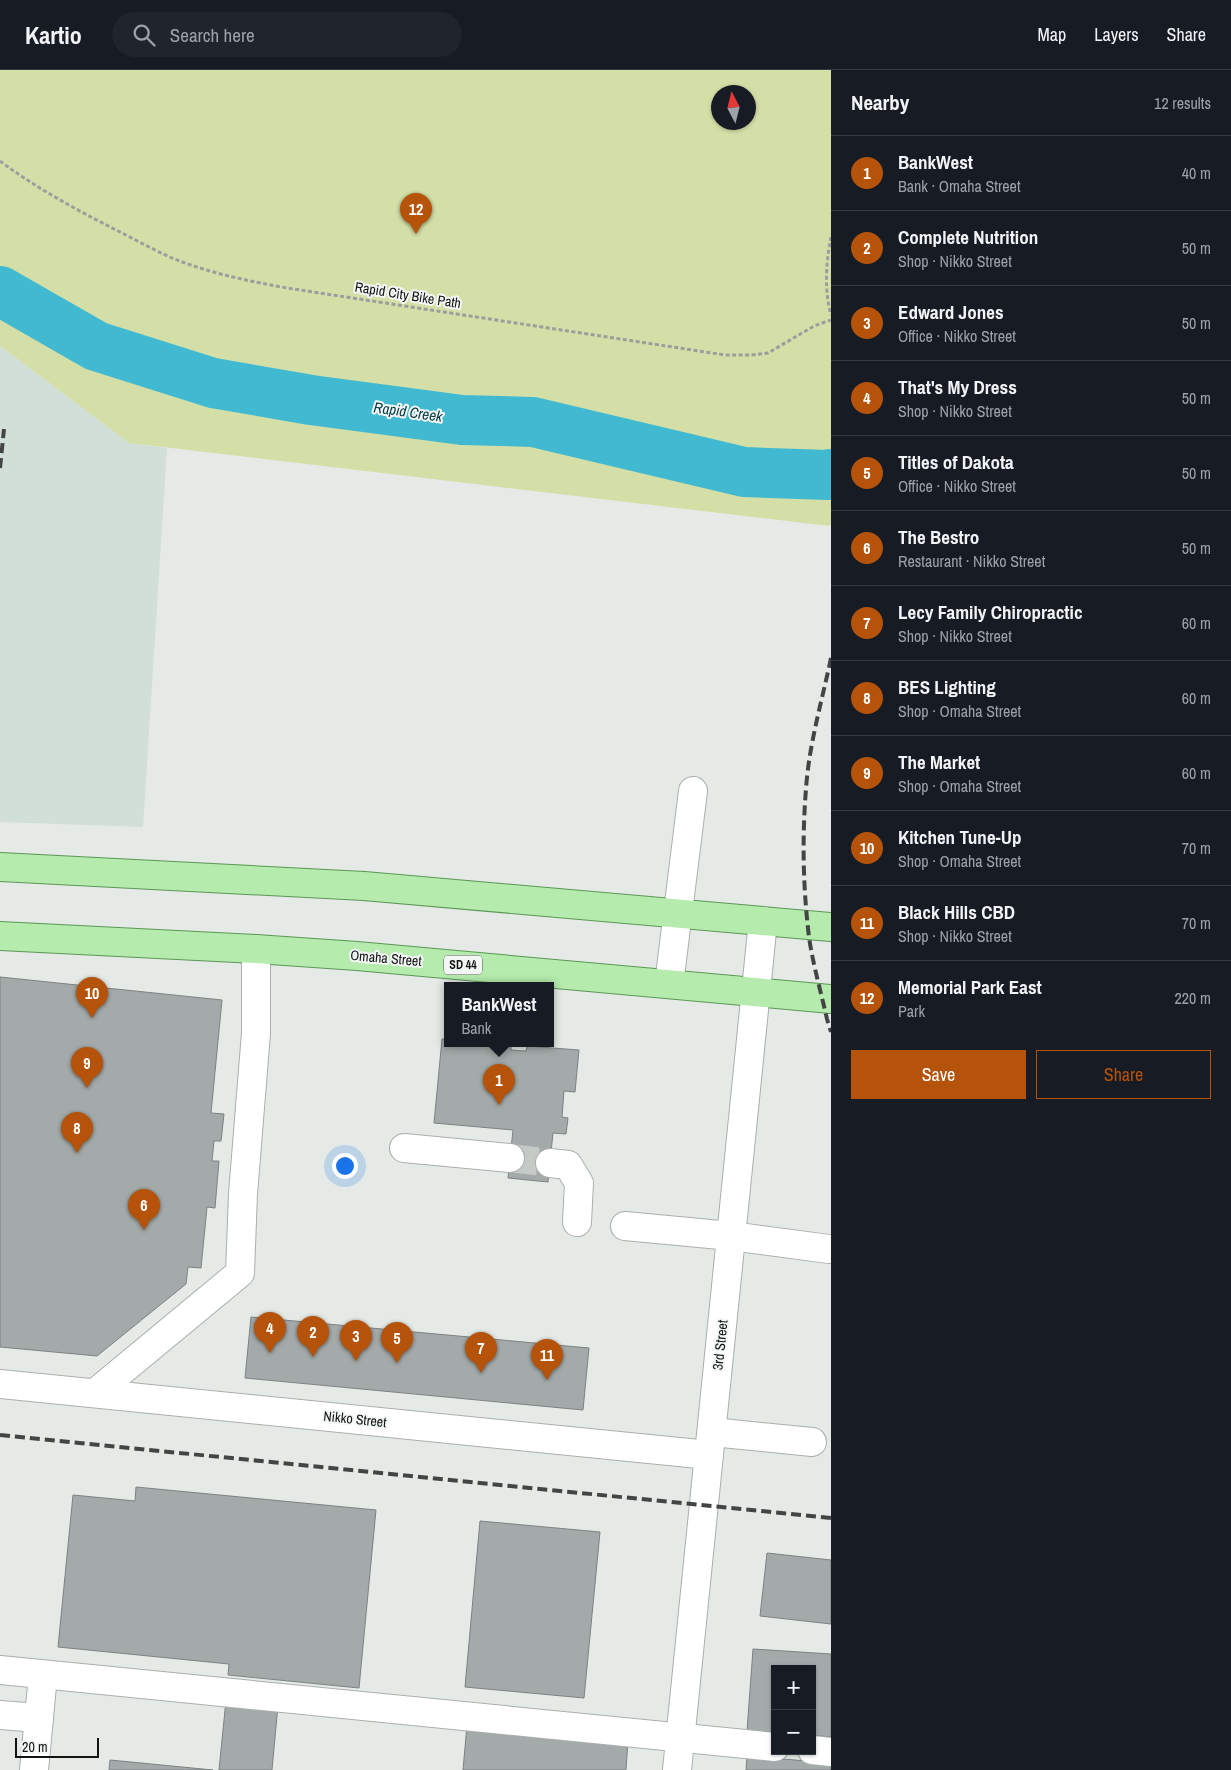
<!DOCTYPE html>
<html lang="en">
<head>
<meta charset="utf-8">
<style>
  body { margin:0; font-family:"Archivo Narrow",sans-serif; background:#20242c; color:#f1f3f6 }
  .controls { position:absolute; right:15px; bottom:15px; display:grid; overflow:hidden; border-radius:0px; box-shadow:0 1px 4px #0004 }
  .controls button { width:45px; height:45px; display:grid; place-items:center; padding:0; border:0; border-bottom:1px solid #363941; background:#171b24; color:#f1f3f6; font:25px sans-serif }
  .compass { position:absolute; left:711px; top:15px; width:45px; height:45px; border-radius:50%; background:#171b24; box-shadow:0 1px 4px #0004; rotate:353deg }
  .scale { position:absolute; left:15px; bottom:12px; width:84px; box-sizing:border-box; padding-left:5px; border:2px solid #121413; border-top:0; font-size:14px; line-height:18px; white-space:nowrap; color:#121413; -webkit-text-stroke:4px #f2f7f5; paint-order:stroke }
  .you { position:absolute; left:344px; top:1095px; width:18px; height:18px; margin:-12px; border:4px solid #fff; border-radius:50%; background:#1a73e8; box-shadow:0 0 0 8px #1a73e833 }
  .badge { display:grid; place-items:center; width:32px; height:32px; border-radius:50%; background:#b45309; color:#fff; font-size:16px; font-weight:700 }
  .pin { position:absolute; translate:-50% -41px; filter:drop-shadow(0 1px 2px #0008) }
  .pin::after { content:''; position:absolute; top:26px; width:18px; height:15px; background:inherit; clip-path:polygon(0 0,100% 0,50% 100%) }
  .popup { position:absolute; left:444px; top:912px; width:110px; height:65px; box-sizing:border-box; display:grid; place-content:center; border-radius:0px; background:#171b24; filter:drop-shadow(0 1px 4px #0005); font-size:16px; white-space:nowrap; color:#9ea1a6 }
  .popup b { font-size:19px; color:#f1f3f6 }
  .popup::after { content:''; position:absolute; left:50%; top:100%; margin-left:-10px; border:10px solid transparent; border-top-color:#171b24 }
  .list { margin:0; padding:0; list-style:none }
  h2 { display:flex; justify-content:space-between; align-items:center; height:65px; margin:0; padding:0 20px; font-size:21px }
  h2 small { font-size:16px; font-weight:400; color:#9ea1a6 }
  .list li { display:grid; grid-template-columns:32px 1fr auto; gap:15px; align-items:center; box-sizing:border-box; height:75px; padding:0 20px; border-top:1px solid #363941 }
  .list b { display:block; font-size:19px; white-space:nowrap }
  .list p { margin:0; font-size:16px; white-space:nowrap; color:#9ea1a6 }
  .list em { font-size:16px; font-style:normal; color:#9ea1a6 }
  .actions { display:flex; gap:10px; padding:15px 20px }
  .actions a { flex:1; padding:11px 0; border:1px solid #b45309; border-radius:0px; text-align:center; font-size:18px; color:#b45309 }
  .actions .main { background:#b45309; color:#fff }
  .icon { flex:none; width:28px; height:28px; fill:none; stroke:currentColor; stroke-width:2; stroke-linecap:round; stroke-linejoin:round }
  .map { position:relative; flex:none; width:831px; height:1700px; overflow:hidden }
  header { display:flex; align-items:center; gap:30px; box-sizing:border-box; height:70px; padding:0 25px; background:#171b24; border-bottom:1px solid #363941 }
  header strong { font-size:24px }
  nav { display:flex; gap:28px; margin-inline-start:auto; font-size:18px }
  .search { width:350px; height:45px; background:#20242c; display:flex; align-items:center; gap:12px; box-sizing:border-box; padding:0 18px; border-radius:28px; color:#9ea1a6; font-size:19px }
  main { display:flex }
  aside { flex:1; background:#171b24 }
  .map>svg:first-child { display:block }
  .built { fill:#d2dfd9 }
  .green { fill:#d4dfa8; fill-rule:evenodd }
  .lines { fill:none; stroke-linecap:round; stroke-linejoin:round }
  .river { stroke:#40b9d1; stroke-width:50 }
  .building { fill:#a4aaa9; stroke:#7c8281 }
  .minor-tunnel { stroke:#c5cac7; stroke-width:28; stroke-dasharray:28 14; stroke-linecap:butt }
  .minor-casing { stroke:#aaafad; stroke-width:30 }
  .major-casing { stroke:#5b9754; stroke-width:30 }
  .path { stroke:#9b9e9c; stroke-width:3; stroke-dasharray:4 2.5; stroke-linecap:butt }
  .minor { stroke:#fff; stroke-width:28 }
  .major { stroke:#b5ebad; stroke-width:28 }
  .rail { stroke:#424544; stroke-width:4; stroke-dasharray:10 5; stroke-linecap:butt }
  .labels { text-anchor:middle; stroke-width:4; stroke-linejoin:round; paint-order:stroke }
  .shield { fill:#f2f7f5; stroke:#555857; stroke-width:1 }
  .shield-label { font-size:12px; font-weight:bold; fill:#121413 }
  .street-label { font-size:14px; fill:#121413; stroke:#f2f7f5 }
  .water-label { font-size:15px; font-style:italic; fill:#003843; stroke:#f2f7f5 }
</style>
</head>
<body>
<header>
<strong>Kartio</strong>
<div class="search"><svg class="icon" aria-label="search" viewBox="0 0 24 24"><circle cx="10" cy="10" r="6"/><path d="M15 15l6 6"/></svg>Search here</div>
<nav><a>Map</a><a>Layers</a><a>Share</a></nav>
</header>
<main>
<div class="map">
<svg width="831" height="1700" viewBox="0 0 831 1700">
  <rect width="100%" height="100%" fill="#e5eae7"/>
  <polygon class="built" points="0,276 129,373 167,378 143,757 0,752"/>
  <path class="green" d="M0 0H831V454L829 456 129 373 0 276ZM718 22H748V52H718Z"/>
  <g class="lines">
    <polyline class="river" points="0,221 96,276 213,313 311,330 462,350 533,352 744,402 828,405 831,404"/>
  </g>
  <g class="building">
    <polygon points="0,907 222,930 211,1043 224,1044 221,1071 214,1071 212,1091 219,1091 215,1138 207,1137 201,1198 188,1197 186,1214 97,1286 0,1277"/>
    <polygon points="442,969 448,969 448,974 511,975 511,980 526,981 527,976 579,980 575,1022 564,1021 562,1047 568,1048 566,1064 553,1063 548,1112 508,1108 513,1060 434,1053"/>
    <polygon points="251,1247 589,1278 583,1340 245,1308"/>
    <polygon points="136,1417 376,1440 359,1618 228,1605 229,1594 58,1577 73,1425 135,1431"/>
    <polygon points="480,1451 600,1462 584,1628 465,1617"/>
    <polygon points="767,1483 831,1490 831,1554 760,1546"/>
    <polygon points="753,1579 831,1584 831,1667 812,1665 812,1599 775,1599 775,1663 747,1661"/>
    <polygon points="226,1630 278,1635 272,1700 219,1700"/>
    <polygon points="467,1655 628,1670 626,1700 463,1700"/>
    <polygon points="747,1686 831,1693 831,1700 746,1700"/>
    <polygon points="110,1690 213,1700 109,1700"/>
  </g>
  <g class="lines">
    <polyline class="minor-tunnel" points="510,1088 550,1093"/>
    <g class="minor-casing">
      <g id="minor">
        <polyline points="669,914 693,721"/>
        <polyline points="404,1078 510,1088"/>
        <polyline points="550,1093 568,1095 579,1113 577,1152"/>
        <polyline points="625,1156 731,1166 829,1179"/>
        <polyline points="0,1314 709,1385"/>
        <polyline points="95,1323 240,1203 243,1124 256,963 256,879"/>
        <polyline points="712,1362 812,1372"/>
        <polyline points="0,1600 775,1677"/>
        <polyline points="0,1645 39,1648"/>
        <polyline points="812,1680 831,1682"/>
        <polyline points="34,1700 43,1605"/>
        <polyline points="677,1700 763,851"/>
      </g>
    </g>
    <g class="major-casing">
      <g id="major">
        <polyline points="0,797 364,816 831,857"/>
        <polyline points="0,866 256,879 357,886 831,929"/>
      </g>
    </g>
    <g class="path">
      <path d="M0 91C36 118 77 140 118 161 136 170 154 180 172 188 209 203 248 211 287 218L725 285H751L768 283 814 256 831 250"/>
      <path d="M831 167C826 192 824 219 831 245"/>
    </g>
    <use href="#minor" class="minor"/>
    <use href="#major" class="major"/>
    <g class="rail">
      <polyline points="0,398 4,359"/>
      <path d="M831 588C822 631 809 674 806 719 802 768 803 818 809 867 813 895 821 922 827 949L831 962"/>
      <polyline points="0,1365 831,1448"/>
    </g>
  </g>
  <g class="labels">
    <rect class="shield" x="444" y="885.5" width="38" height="19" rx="4"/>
    <g class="shield-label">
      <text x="463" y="899">SD 44</text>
    </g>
    <g class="street-label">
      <text transform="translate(408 225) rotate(9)" y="5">Rapid City Bike Path</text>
      <text transform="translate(386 888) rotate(5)" y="5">Omaha Street</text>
      <text transform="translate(720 1275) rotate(-84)" y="5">3rd Street</text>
      <text transform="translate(355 1349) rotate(6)" y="5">Nikko Street</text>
    </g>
    <g class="water-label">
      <text transform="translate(408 342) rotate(8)" y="5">Rapid Creek</text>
    </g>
  </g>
</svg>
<div class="controls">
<button>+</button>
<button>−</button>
</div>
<svg class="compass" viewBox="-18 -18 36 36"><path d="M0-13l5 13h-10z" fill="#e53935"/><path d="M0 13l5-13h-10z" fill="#9ea1a6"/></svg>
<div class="scale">20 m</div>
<div class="you"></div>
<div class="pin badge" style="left:499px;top:1035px">1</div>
<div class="popup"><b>BankWest</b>Bank</div>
<div class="pin badge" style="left:313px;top:1287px">2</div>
<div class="pin badge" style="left:356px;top:1291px">3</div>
<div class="pin badge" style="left:270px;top:1283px">4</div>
<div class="pin badge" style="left:397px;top:1293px">5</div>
<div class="pin badge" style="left:144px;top:1160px">6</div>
<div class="pin badge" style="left:481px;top:1303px">7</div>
<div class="pin badge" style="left:77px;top:1083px">8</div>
<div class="pin badge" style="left:87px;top:1018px">9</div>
<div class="pin badge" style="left:92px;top:948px">10</div>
<div class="pin badge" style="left:547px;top:1310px">11</div>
<div class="pin badge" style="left:416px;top:164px">12</div>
</div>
<aside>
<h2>Nearby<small>12 results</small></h2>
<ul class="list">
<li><span class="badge">1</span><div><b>BankWest</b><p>Bank · Omaha Street</p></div><em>40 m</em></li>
<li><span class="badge">2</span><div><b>Complete Nutrition</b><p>Shop · Nikko Street</p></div><em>50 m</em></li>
<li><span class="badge">3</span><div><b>Edward Jones</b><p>Office · Nikko Street</p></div><em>50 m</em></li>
<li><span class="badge">4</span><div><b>That's My Dress</b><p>Shop · Nikko Street</p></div><em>50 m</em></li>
<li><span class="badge">5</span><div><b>Titles of Dakota</b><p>Office · Nikko Street</p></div><em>50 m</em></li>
<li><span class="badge">6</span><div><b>The Bestro</b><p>Restaurant · Nikko Street</p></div><em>50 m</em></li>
<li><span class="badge">7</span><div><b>Lecy Family Chiropractic</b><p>Shop · Nikko Street</p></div><em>60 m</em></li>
<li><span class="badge">8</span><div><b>BES Lighting</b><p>Shop · Omaha Street</p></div><em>60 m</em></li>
<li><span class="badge">9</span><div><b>The Market</b><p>Shop · Omaha Street</p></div><em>60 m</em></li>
<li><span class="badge">10</span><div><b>Kitchen Tune-Up</b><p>Shop · Omaha Street</p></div><em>70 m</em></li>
<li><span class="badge">11</span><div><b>Black Hills CBD</b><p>Shop · Nikko Street</p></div><em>70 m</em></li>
<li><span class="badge">12</span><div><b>Memorial Park East</b><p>Park</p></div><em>220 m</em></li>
</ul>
<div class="actions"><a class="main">Save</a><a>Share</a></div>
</aside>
</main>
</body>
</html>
